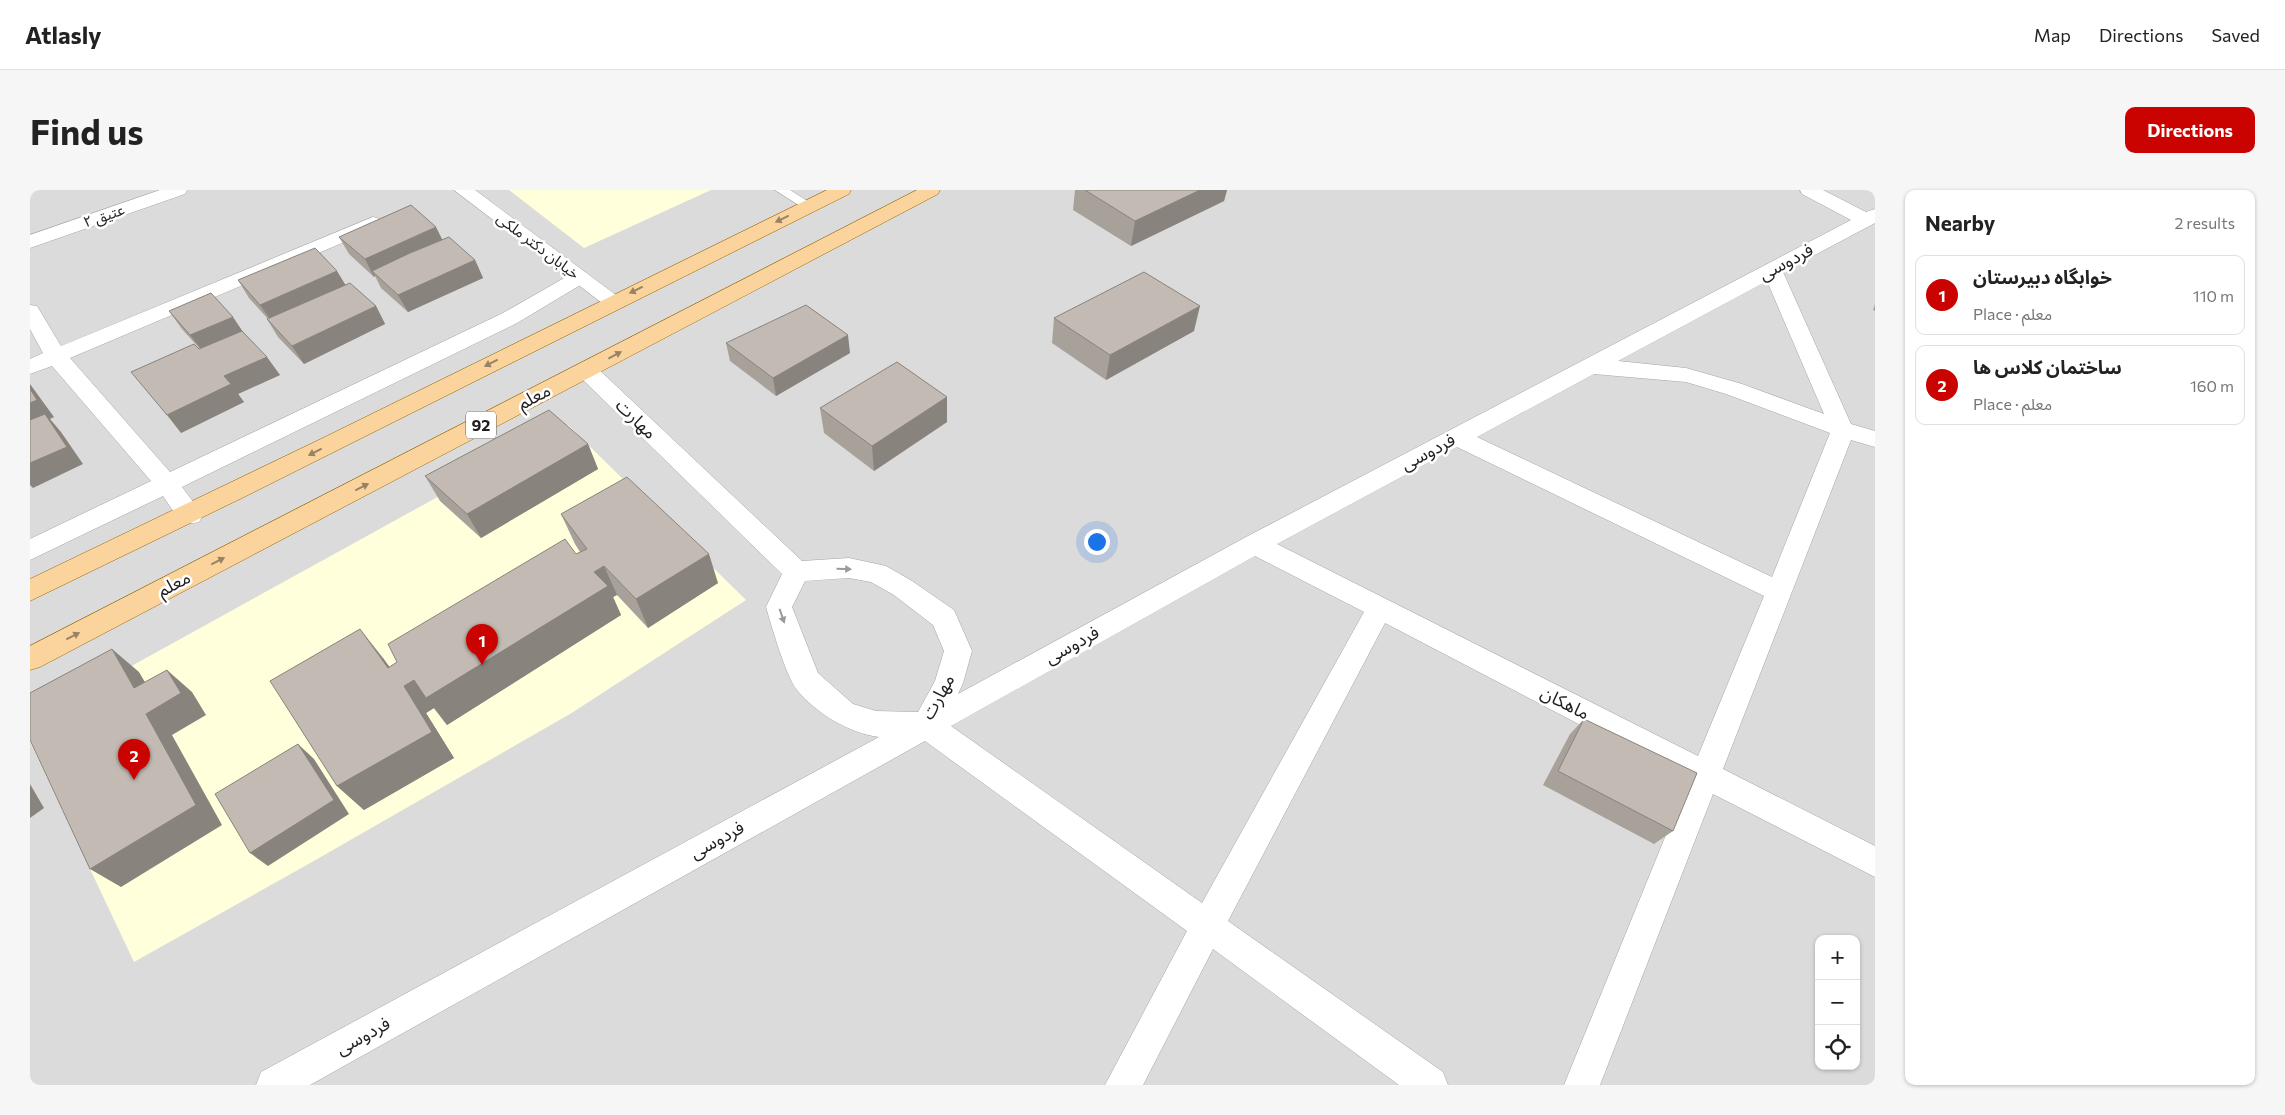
<!DOCTYPE html>
<html lang="en">
<head>
<meta charset="utf-8">
<style>
  body { margin:0; font-family:Commissioner,"Noto Sans Arabic",sans-serif; background:#f6f6f6; color:#222 }
  .controls { position:absolute; right:15px; bottom:15px; display:grid; overflow:hidden; border-radius:10px; box-shadow:0 1px 4px #0004 }
  .controls button { width:45px; height:45px; display:grid; place-items:center; padding:0; border:0; border-bottom:1px solid #e0e0e0; background:#fff; color:#222; font:25px sans-serif }
  .you { position:absolute; left:1066px; top:351px; width:18px; height:18px; margin:-12px; border:4px solid #fff; border-radius:50%; background:#1a73e8; box-shadow:0 0 0 8px #1a73e833 }
  .badge { display:grid; place-items:center; width:32px; height:32px; border-radius:50%; background:#ca0301; color:#fff; font-size:16px; font-weight:700 }
  .pin { position:absolute; translate:-50% -41px; filter:drop-shadow(0 1px 2px #0008) }
  .pin::after { content:''; position:absolute; top:26px; width:18px; height:15px; background:inherit; clip-path:polygon(0 0,100% 0,50% 100%) }
  .list { margin:0; padding:0; list-style:none }
  h2 { display:flex; justify-content:space-between; align-items:center; height:65px; margin:0; padding:0 20px; font-size:21px }
  h2 small { font-size:16px; font-weight:400; color:#767676 }
  .list li { display:grid; grid-template-columns:32px 1fr auto; gap:15px; align-items:center; box-sizing:border-box; height:80px; margin:0 10px 10px; padding:0 10px; border:1px solid #e0e0e0; border-radius:10px }
  .list b { display:block; font-size:19px; white-space:nowrap }
  .list p { margin:0; font-size:16px; white-space:nowrap; color:#767676 }
  .list em { font-size:16px; font-style:normal; color:#767676 }
  .icon { flex:none; width:28px; height:28px; fill:none; stroke:currentColor; stroke-width:2; stroke-linecap:round; stroke-linejoin:round }
  .map { position:relative; flex:none; width:1845px; height:895px; overflow:hidden; border-radius:10px }
  header { display:flex; align-items:center; gap:30px; box-sizing:border-box; height:70px; padding:0 25px; background:#fff; border-bottom:1px solid #e0e0e0 }
  header strong { font-size:24px }
  nav { display:flex; gap:28px; margin-inline-start:auto; font-size:18px }
  .intro { display:flex; align-items:center; justify-content:space-between; box-sizing:border-box; height:120px; padding:0 30px }
  h1 { margin:0; font-size:35px }
  .button { padding:12px 22px; border-radius:10px; background:#ca0301; color:#fff; font-size:18px; font-weight:700 }
  main { display:flex; gap:30px; padding:0 30px }
  aside { flex:1; background:#fff; border-radius:10px; box-shadow:0 1px 4px #0004 }
  .map>svg:first-child { display:block }
  .residential { fill:#dcdbdb; fill-rule:evenodd }
  .education { fill:#ffffdc }
  .lines { fill:none; stroke-linecap:round; stroke-linejoin:round }
  .service-casing { stroke:#a5a5a5; stroke-width:1 }
  .minor-casing { stroke:#a5a5a5; stroke-width:1 }
  .tertiary-casing { stroke:#a5a5a5; stroke-width:1 }
  .primary-casing { stroke:#966601; stroke-width:1 }
  .service { fill:#fff; fill-rule:evenodd }
  .minor { fill:#fff; fill-rule:evenodd }
  .tertiary { fill:#fff; fill-rule:evenodd }
  .primary { fill:#fbd39c; fill-rule:evenodd }
  .wall { fill:#a8a19a }
  .shaded-wall { fill:#88837d }
  .building { fill:#c3bbb3; stroke:#88837d }
  .oneway { fill:#988263 }
  .oneway2 { fill:#9a9a9a }
  .labels { text-anchor:middle; stroke-width:5; stroke-linejoin:round; paint-order:stroke }
  .far-street-label { font-size:15px; fill:#1e1e1e; stroke:#fff }
  .shield { fill:#fff; stroke:#626262; stroke-width:1 }
  .shield-label { font-size:16px; font-weight:bold; fill:#1e1e1e }
  .street-label { font-size:18px; fill:#1e1e1e; stroke:#fff }
</style>
</head>
<body>
<header>
<strong>Atlasly</strong>
<nav><a>Map</a><a>Directions</a><a>Saved</a></nav>
</header>
<div class="intro"><h1>Find us</h1><a class="button">Directions</a></div>
<main>
<div class="map">
<svg width="1845" height="895" viewBox="0 0 1845 895">
  <rect width="100%" height="100%" fill="#efebe4"/>
  <path class="residential" d="M0 0H1845V895H0ZM1789 749H1826V876H1789Z"/>
  <g class="education">
    <polygon points="479,0 681,0 554,58"/>
    <polygon points="538,235 716,410 540,524 282,672 104,772 0,552 0,532"/>
  </g>
  <g class="lines">
    <g class="service-casing">
      <polygon id="service" points="745,0 760,0 785,16 783,19 775,19"/>
    </g>
    <g class="minor-casing">
      <g id="minor">
        <polygon points="130,0 157,0 155,4 0,58 0,45"/>
        <path d="M1770 0H1793L1836 22 1845 19V33L1753 82 1821 234 1845 241V257L1821 250 1693 579 1845 656V687L1683 604 1570 895H1534L1658 591 1355 433 1198 731 1413 882 1418 895H1369L1183 759 1113 895H1075L1157 741 895 551 280 895H226L231 882 849 547C819 543 786 523 767 500 755 484 742 437 736 417L752 384 548 185 545 180 548 175 556 173 564 175 772 371 819 368 856 376 882 391 924 420 942 461 933 493 928 504 1216 347 1821 30 1772 4ZM1737 91 1794 224 1712 194 1656 178 1588 171ZM1564 184 1656 192 1696 204 1800 243 1742 387 1447 247ZM1427 257 1734 406 1668 566 1247 354ZM1225 366 1334 422 1172 713 921 536ZM819 388 841 392 864 405 903 435 914 461 905 491 888 522 846 521 823 514 788 483 762 417 775 391Z"/>
        <path d="M343 27 350 29 353 33 350 37 40 168 140 282 473 123 543 83 550 81 557 83 560 87 557 91 487 133 152 297 173 325 169 332C150 337 143 320 133 306L0 370V349L121 291 22 176 0 184V169L13 163 0 139V115L7 116 31 156Z"/>
      </g>
    </g>
    <g class="tertiary-casing">
      <polygon id="tertiary" points="424,0 445,0 590,108 593,112 590,116 583,118 576,116"/>
    </g>
    <g class="primary-casing">
      <g id="primary">
        <polygon points="797,0 821,0 819,4 212,308 0,411 0,389 297,246"/>
        <polygon points="887,0 910,0 908,4 10,477 0,480 0,456"/>
      </g>
    </g>
    <use href="#service" class="service"/>
    <use href="#minor" class="minor"/>
    <use href="#tertiary" class="tertiary"/>
    <use href="#primary" class="primary"/>
  </g>
  <g class="wall">
    <polygon points="1045,0 1197,0 1194,11 1101,56 1043,20"/>
    <polygon points="309,47 412,50 445,70 453,88 378,122 351,98 345,86 344,87 319,64"/>
    <polygon points="208,90 316,95 346,116 355,134 274,174 248,147 237,129 238,129 219,108"/>
    <polygon points="1845,114 1845,121 1843,120"/>
    <polygon points="139,121 212,141 250,185 208,204 214,212 151,243 170,159 152,139"/>
    <polygon points="1024,128 1164,141 1076,190 1022,153"/>
    <polygon points="696,153 820,163 746,206 700,171"/>
    <polygon points="917,207 917,232 844,281 794,243 790,218"/>
    <polygon points="558,254 568,279 451,348 410,311 395,286"/>
    <polygon points="531,324 688,393 618,438 587,405 583,407 591,425 417,535 404,518 396,523 424,568 334,620 307,596 353,468 359,477 550,362 545,354"/>
    <polygon points="1554,529 1643,641 1624,654 1513,595 1540,544"/>
  </g>
  <g class="shaded-wall">
    <polygon points="1170,0 1197,0 1194,11 1101,56 1105,31"/>
    <polygon points="406,37 415,55 342,81 345,86 344,87 335,69"/>
    <polygon points="445,70 453,88 378,122 368,105"/>
    <polygon points="307,81 318,99 242,132 230,115"/>
    <polygon points="346,116 355,134 274,174 262,156"/>
    <polygon points="1170,116 1164,141 1076,190 1080,165"/>
    <polygon points="203,127 215,145 174,163 160,145"/>
    <polygon points="818,145 820,163 746,206 743,188"/>
    <polygon points="237,167 250,185 208,204 214,212 151,243 137,225 194,186"/>
    <polygon points="0,194 24,227 20,229 31,242 53,274 3,298 0,295"/>
    <polygon points="917,207 917,232 844,281 842,256"/>
    <polygon points="558,254 568,279 451,348 437,324"/>
    <polygon points="679,364 688,393 618,438 606,409"/>
    <polygon points="574,376 587,405 583,407 591,425 417,535 404,518 396,523 424,568 334,620 307,596 374,496"/>
    <polygon points="330,439 353,468 380,505 358,478"/>
    <polygon points="82,459 109,482 129,516 137,480 162,502 176,525 142,545 192,635 91,697 60,679 116,524 104,498"/>
    <polygon points="268,554 284,569 319,624 238,676 220,663"/>
    <polygon points="0,594 14,618 0,628"/>
  </g>
  <g class="building">
    <polygon points="1055,0 1170,0 1105,31"/>
    <polygon points="381,15 406,37 335,69 309,47"/>
    <polygon points="419,47 445,70 368,105 342,81 380,63"/>
    <polygon points="285,58 307,81 230,115 208,90"/>
    <polygon points="1114,82 1170,116 1080,165 1024,128"/>
    <polygon points="320,93 346,116 262,156 237,129"/>
    <polygon points="181,103 203,127 160,145 139,121"/>
    <polygon points="776,115 818,145 743,188 696,153"/>
    <polygon points="212,141 237,167 194,186 201,194 137,225 101,182 164,154 169,159"/>
    <polygon points="867,172 917,207 842,256 790,218"/>
    <polygon points="0,199 7,210 0,213"/>
    <polygon points="519,220 558,254 437,324 395,286"/>
    <polygon points="15,224 37,257 0,273 0,230"/>
    <polygon points="597,287 679,364 606,409 574,376 564,382 578,396 396,508 384,490 374,496 402,542 307,596 240,491 330,439 358,478 367,472 358,454 535,349 546,364 557,359 531,324"/>
    <polygon points="82,459 104,498 137,480 151,503 116,524 166,615 60,679 0,550 0,503"/>
    <polygon points="1554,529 1667,583 1643,641 1528,581"/>
    <polygon points="268,554 304,610 220,663 185,604"/>
  </g>
  <defs><path id="oneway-solid" d="M-6-.8H1V-3.2L6.5 0L1 3.2V.8H-6Z" transform="scale(1.25)"/></defs>
  <g class="oneway">
    <use href="#oneway-solid" transform="translate(752 29) rotate(154)"/>
    <use href="#oneway-solid" transform="translate(606 100) rotate(154)"/>
    <use href="#oneway-solid" transform="translate(585 165) rotate(-28)"/>
    <use href="#oneway-solid" transform="translate(461 173) rotate(153)"/>
    <use href="#oneway-solid" transform="translate(285 262) rotate(153)"/>
    <use href="#oneway-solid" transform="translate(332 297) rotate(-27)"/>
    <use href="#oneway-solid" transform="translate(188 371) rotate(-27)"/>
    <use href="#oneway-solid" transform="translate(43 446) rotate(-27)"/>
  </g>
  <g class="oneway2">
    <use href="#oneway-solid" transform="translate(814 379) rotate(1)"/>
    <use href="#oneway-solid" transform="translate(752 426) rotate(71)"/>
  </g>
  <g class="labels">
    <g class="far-street-label">
      <text transform="translate(74 26) rotate(-19)" y="5">عتیق ۲</text>
      <text transform="translate(508 56) rotate(37)" y="5">خیابان دکتر ملکی</text>
    </g>
    <rect class="shield" x="436" y="221.5" width="30" height="27" rx="4"/>
    <g class="shield-label">
      <text x="451" y="241">92</text>
    </g>
    <g class="street-label">
      <text transform="translate(1756 72) rotate(-28)" y="6">فردوسی</text>
      <text transform="translate(504 207) rotate(-28)" y="6">معلم</text>
      <text transform="translate(606 229) rotate(44)" y="6">مهارت</text>
      <text transform="translate(1398 262) rotate(-28)" y="6">فردوسی</text>
      <text transform="translate(144 394) rotate(-27)" y="6">معلم</text>
      <text transform="translate(1042 455) rotate(-29)" y="6">فردوسی</text>
      <text transform="translate(908 507) rotate(-61)" y="6">مهارت</text>
      <text transform="translate(1535 513) rotate(27)" y="6">ماهکان</text>
      <text transform="translate(687 650) rotate(-29)" y="6">فردوسی</text>
      <text transform="translate(333 846) rotate(-29)" y="6">فردوسی</text>
    </g>
  </g>
</svg>
<div class="controls">
<button>+</button>
<button>−</button>
<button><svg class="icon" aria-label="locate" viewBox="0 0 24 24"><circle cx="12" cy="12" r="6"/><path d="M12 2v4M12 18v4M2 12h4M18 12h4"/></svg></button>
</div>
<div class="you"></div>
<div class="pin badge" style="left:452px;top:475px">1</div>
<div class="pin badge" style="left:104px;top:590px">2</div>
</div>
<aside>
<h2>Nearby<small>2 results</small></h2>
<ul class="list">
<li><span class="badge">1</span><div><b>خوابگاه دبیرستان</b><p>Place · معلم</p></div><em>110 m</em></li>
<li><span class="badge">2</span><div><b>ساختمان کلاس ها</b><p>Place · معلم</p></div><em>160 m</em></li>
</ul>
</aside>
</main>
</body>
</html>
